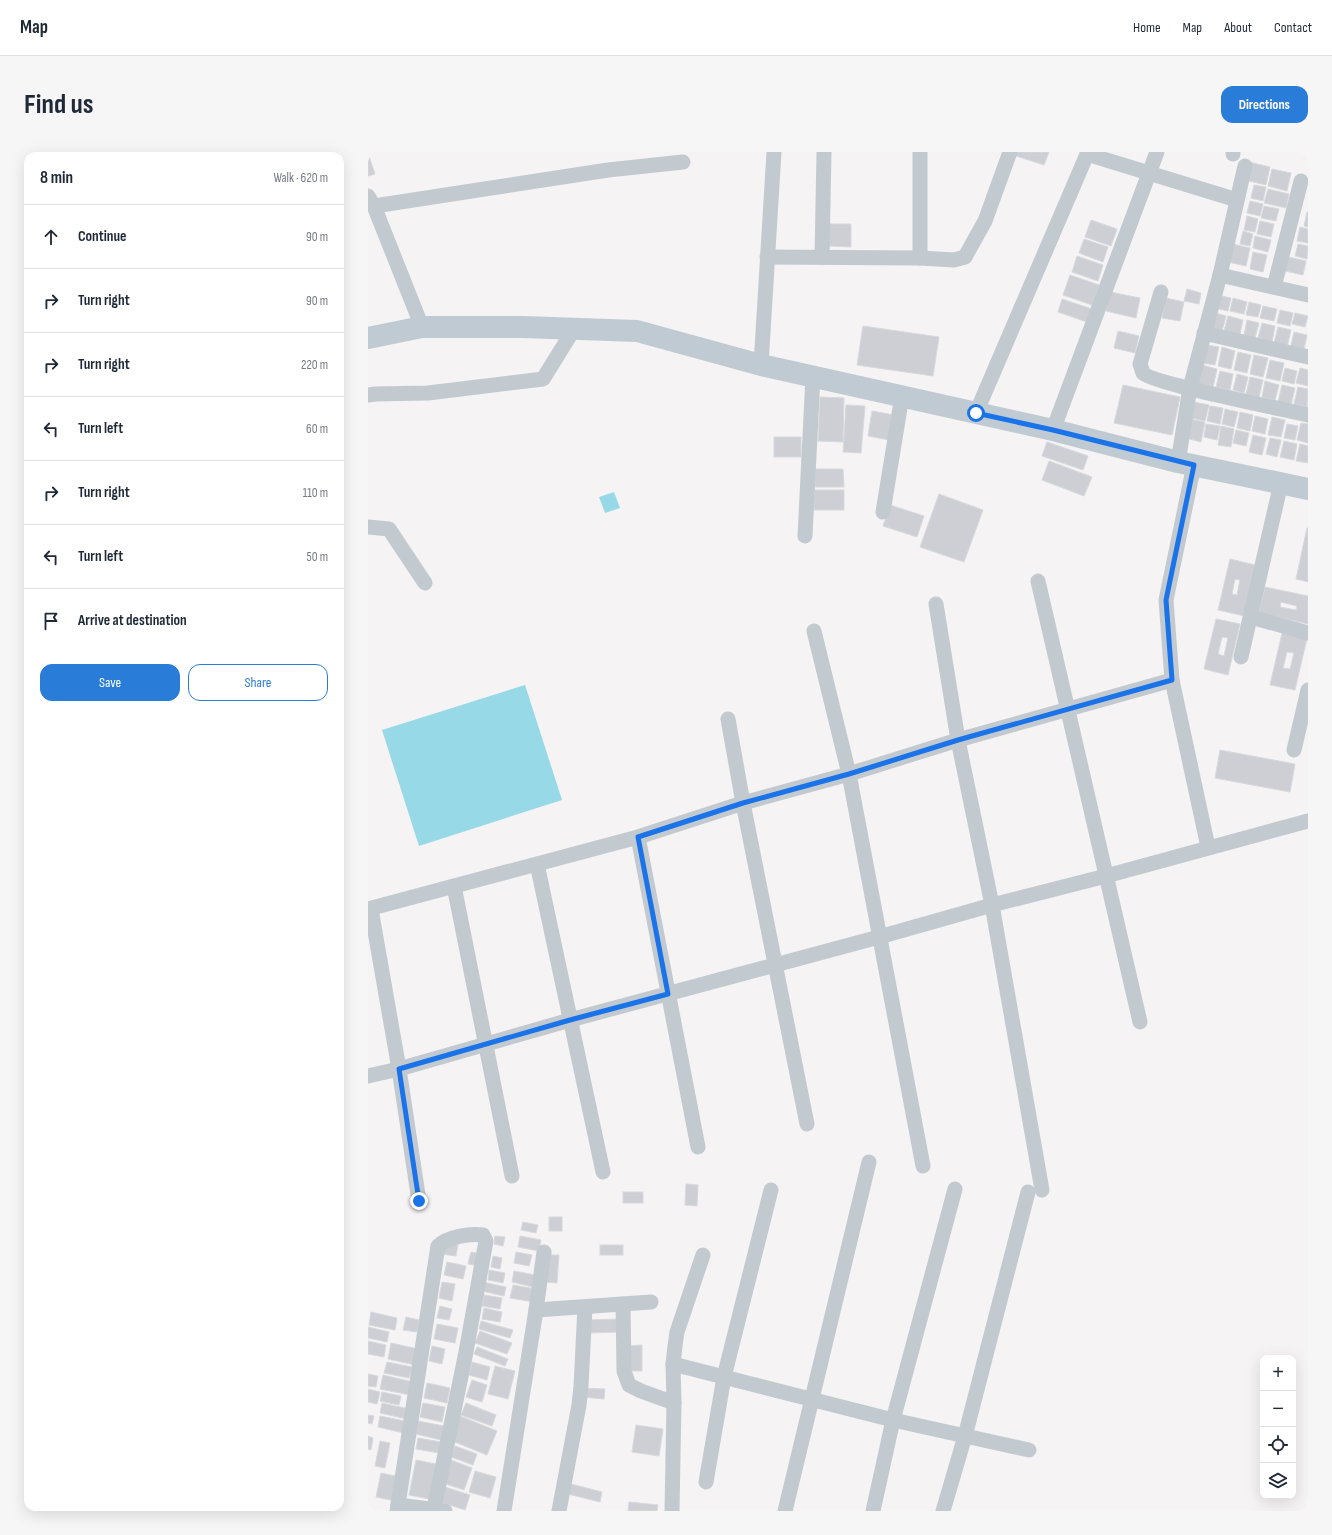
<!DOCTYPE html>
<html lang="en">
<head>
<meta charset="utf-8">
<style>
  body { margin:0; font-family:"Sofia Sans Condensed",sans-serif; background:#f6f6f7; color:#1f2937 }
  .controls { position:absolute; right:12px; bottom:12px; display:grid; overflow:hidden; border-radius:8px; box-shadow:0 4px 16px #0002 }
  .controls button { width:36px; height:36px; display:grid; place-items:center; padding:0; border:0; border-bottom:1px solid #e0e1e3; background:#fff; color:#1f2937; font:20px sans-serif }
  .stop { position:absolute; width:12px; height:12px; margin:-9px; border:3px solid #1a73e8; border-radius:50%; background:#fff }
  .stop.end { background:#1a73e8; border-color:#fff; box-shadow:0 1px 4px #0008 }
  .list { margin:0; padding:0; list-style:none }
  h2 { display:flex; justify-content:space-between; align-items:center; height:52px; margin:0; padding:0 16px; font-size:17px }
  h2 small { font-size:13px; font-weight:400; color:#747a83 }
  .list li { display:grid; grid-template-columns:26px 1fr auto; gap:12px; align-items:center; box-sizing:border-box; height:64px; padding:0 16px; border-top:1px solid #e0e1e3 }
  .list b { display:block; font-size:15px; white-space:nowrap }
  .list em { font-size:13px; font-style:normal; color:#747a83 }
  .actions { display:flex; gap:8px; padding:12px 16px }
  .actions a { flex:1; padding:9px 0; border:1px solid #297cd8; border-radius:12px; text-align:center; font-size:14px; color:#297cd8 }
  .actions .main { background:#297cd8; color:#fff }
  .icon { flex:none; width:22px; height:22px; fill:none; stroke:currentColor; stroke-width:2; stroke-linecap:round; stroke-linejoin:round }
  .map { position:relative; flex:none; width:940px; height:1359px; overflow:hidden; border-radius:12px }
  header { display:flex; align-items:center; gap:24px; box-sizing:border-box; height:56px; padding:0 20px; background:#fff; border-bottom:1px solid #e0e1e3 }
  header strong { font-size:19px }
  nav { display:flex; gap:22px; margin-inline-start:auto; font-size:14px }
  .intro { display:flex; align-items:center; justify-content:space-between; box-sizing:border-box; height:96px; padding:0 24px }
  h1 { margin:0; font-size:28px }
  .button { padding:10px 18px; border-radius:12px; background:#297cd8; color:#fff; font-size:14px; font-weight:700 }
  main { display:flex; gap:24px; padding:0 24px }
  aside { flex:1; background:#fff; border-radius:12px; box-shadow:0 4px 16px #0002 }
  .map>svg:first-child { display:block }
  .water { fill:#97d9e7 }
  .building { fill:#cdcfd4; stroke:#d7d9dd; fill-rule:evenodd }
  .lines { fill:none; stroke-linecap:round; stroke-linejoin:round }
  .street { stroke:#c2cad0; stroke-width:15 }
  .secondary { stroke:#c0cad2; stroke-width:22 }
  .route { stroke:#1a73e8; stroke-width:5 }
</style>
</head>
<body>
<header>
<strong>Map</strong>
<nav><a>Home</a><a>Map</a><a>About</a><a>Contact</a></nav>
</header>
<div class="intro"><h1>Find us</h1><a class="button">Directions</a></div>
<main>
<aside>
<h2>8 min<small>Walk · 620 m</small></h2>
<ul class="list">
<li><svg class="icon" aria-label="ahead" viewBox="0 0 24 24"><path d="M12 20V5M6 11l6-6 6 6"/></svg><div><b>Continue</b></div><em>90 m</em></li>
<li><svg class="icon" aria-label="right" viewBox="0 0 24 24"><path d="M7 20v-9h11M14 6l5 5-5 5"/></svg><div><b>Turn right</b></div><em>90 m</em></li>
<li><svg class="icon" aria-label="right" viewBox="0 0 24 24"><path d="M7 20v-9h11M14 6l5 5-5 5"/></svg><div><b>Turn right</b></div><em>220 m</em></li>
<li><svg class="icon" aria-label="left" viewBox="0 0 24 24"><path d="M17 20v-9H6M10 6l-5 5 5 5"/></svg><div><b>Turn left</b></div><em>60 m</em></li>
<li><svg class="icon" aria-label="right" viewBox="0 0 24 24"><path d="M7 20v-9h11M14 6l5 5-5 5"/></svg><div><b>Turn right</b></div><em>110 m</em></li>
<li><svg class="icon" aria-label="left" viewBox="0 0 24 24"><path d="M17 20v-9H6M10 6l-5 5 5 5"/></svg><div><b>Turn left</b></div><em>50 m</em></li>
<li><svg class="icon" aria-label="arrive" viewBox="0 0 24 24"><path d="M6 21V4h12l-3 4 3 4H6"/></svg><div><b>Arrive at destination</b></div></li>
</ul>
<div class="actions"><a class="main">Save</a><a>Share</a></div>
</aside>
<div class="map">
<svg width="940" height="1359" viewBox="0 0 940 1359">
  <rect width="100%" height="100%" fill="#f5f3f3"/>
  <g class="water">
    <polygon points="246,340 252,356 237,361 231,345"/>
    <polygon points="157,533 194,648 51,694 14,578"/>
  </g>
  <g class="building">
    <polygon points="649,0 681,0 676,13 648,4"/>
    <polygon points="0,1 7,22 0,24"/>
    <polygon points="881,10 902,15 898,33 877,28"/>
    <polygon points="904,17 923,21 919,39 900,34"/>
    <polygon points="886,33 898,35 895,49 883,46"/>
    <polygon points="900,37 921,42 918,56 896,51"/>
    <polygon points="882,49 895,52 892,64 879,61"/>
    <polygon points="896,54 911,57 908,69 893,66"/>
    <polygon points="939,60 940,60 940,75 936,74"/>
    <polygon points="879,64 890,67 887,80 876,78"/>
    <polygon points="723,68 749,77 743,94 717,85"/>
    <polygon points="892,69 906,72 903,85 889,82"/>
    <polygon points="461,72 483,72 483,95 461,94"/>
    <polygon points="932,75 940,77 940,91 929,89"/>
    <polygon points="875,79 885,82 882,94 872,92"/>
    <polygon points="887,84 903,88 900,100 885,96"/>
    <polygon points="716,87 740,95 735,110 711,101"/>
    <polygon points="865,92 882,96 878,114 860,110"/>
    <polygon points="930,92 940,94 939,107 927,104"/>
    <polygon points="885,100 899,103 895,120 882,117"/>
    <polygon points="709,104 735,113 730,129 704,120"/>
    <polygon points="920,105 938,109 935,123 917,119"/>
    <polygon points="702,123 731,133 724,153 695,143"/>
    <polygon points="819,137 833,141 831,152 816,149"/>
    <polygon points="742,140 772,146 768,166 738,159"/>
    <polygon points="849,143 863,146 860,159 846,156"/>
    <polygon points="798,146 816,150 812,169 794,166"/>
    <polygon points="865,146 879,150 876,162 862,159"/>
    <polygon points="694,147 724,157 719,170 690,160"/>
    <polygon points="881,150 893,153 890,165 878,163"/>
    <polygon points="895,154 909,157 906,169 892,166"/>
    <polygon points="912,158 925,161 922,174 909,171"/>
    <polygon points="848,161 858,164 854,179 844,177"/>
    <polygon points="927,161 940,164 937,175 924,172"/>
    <polygon points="860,164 875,168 872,182 856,179"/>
    <polygon points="879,168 891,171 887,186 876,183"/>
    <polygon points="894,171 907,174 904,190 890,186"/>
    <polygon points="495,174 571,185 565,224 489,213"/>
    <polygon points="910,175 923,178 919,195 906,191"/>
    <polygon points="750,179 771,184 767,201 746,196"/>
    <polygon points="926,180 939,183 936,197 923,194"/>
    <polygon points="839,193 851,195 847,213 834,211"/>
    <polygon points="854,195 867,199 863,217 850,214"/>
    <polygon points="870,200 883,203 879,221 866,218"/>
    <polygon points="886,203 900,206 895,225 882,222"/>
    <polygon points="902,208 916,211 912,229 898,226"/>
    <polygon points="830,212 849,217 845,235 825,231"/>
    <polygon points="917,216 929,219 926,232 914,229"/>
    <polygon points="932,216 940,218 940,234 928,231"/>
    <polygon points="852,219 865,222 862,238 848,235"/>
    <polygon points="869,222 880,225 876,241 865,238"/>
    <polygon points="882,225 895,228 891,245 878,242"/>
    <polygon points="897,229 911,233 907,248 894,245"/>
    <polygon points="755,233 812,245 804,283 746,271"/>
    <polygon points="914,233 927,236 923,253 910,250"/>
    <polygon points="930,235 940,237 939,255 926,252"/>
    <polygon points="452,245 476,246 475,290 450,289"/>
    <polygon points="826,250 841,253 837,269 823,266"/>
    <polygon points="478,253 497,254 493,301 475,300"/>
    <polygon points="842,254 855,256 852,272 839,269"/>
    <polygon points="857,257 870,260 866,275 854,272"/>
    <polygon points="504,259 526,263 521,288 500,284"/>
    <polygon points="872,260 885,263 882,279 869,276"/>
    <polygon points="887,264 900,267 897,282 884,279"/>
    <polygon points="904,265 917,268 913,285 900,283"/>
    <polygon points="822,267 837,270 833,290 818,286"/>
    <polygon points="933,271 940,272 940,291 929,288"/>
    <polygon points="838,272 852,274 849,288 836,285"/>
    <polygon points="919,272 930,274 927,288 916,286"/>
    <polygon points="853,274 866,277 863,295 850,293"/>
    <polygon points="868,278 881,281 878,294 865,291"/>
    <polygon points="885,283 898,286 894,303 881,300"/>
    <rect x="406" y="285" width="27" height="20"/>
    <polygon points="902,286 913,288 909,305 898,302"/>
    <polygon points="916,289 929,292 926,308 912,305"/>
    <polygon points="679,290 720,304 715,318 674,304"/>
    <polygon points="932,292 940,294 940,311 928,309"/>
    <polygon points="681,309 724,325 716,344 674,328"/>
    <polygon points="447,317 475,317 476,335 447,335"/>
    <rect x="446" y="338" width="30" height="20"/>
    <polygon points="571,342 615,358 596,410 552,395"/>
    <polygon points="522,353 556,364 549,385 515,374"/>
    <polygon points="939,376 940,376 940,430 928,427"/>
    <path d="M862 407 887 413 876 464 850 458ZM867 427 872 428 869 443 864 442Z"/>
    <path d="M897 435 940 444V472L891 461ZM913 450 929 454 928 458 912 455Z"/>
    <path d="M848 467 872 472 860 523 836 517ZM854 485 860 486 856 504 850 502Z"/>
    <path d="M914 481 939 486 927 538 902 533ZM919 500 926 501 922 517 915 516Z"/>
    <polygon points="852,598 927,612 922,640 847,626"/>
    <polygon points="318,1032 330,1033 329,1054 317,1053"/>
    <rect x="255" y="1040" width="20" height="11"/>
    <rect x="181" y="1065" width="13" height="14"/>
    <polygon points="155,1070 170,1073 168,1081 153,1078"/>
    <polygon points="127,1084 137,1085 135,1094 126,1092"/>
    <polygon points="152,1084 173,1088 171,1099 150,1095"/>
    <polygon points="77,1090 90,1092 88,1104 74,1102"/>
    <rect x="232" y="1093" width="23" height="10"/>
    <polygon points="103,1100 114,1102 111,1114 100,1112"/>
    <polygon points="148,1100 164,1103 161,1114 146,1111"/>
    <polygon points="179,1103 191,1103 189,1131 177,1130"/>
    <polygon points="125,1104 134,1106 132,1117 123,1115"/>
    <polygon points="79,1110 98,1114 95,1127 76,1123"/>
    <polygon points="121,1118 137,1121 135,1131 120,1128"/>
    <polygon points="146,1119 167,1123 165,1135 144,1130"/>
    <polygon points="74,1130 87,1132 84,1149 71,1146"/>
    <polygon points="115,1130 138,1135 136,1144 114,1139"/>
    <polygon points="145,1133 168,1137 166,1150 142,1146"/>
    <polygon points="116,1143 134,1146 132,1157 114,1154"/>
    <polygon points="72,1154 84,1157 81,1168 69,1166"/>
    <polygon points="116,1156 134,1160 132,1170 114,1167"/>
    <polygon points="3,1160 29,1166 27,1178 1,1173"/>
    <polygon points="38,1165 51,1168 49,1180 35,1178"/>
    <polygon points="250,1167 250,1180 218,1181 218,1168"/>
    <polygon points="113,1169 145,1178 142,1186 111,1177"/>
    <polygon points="69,1172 90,1176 87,1191 66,1187"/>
    <polygon points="0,1175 21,1180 19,1190 0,1186"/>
    <polygon points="112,1179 144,1191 139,1202 107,1191"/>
    <polygon points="0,1189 18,1193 16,1205 0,1202"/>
    <polygon points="23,1191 50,1197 47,1213 20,1207"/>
    <polygon points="274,1193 274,1219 261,1219 260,1194"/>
    <polygon points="64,1194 77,1197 74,1212 61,1209"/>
    <polygon points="109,1195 140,1207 137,1214 106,1202"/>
    <polygon points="19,1210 44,1215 41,1226 16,1221"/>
    <polygon points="104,1210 122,1215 119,1228 101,1223"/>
    <polygon points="127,1214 147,1219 140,1247 120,1242"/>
    <polygon points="0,1222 10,1224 8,1235 0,1234"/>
    <polygon points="15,1223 45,1230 42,1243 12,1237"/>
    <polygon points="104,1228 119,1233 114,1250 98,1245"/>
    <polygon points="59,1231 82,1236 79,1251 56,1246"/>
    <polygon points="214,1236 237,1237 236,1247 214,1245"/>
    <polygon points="0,1237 12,1240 9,1252 0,1250"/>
    <polygon points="14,1240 33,1244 31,1253 12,1249"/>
    <polygon points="14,1251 41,1257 39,1267 12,1261"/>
    <polygon points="55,1251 77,1255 74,1270 52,1265"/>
    <polygon points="98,1251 128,1263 124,1274 93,1263"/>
    <polygon points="0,1263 6,1264 4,1272 0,1271"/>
    <polygon points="12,1264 42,1270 40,1282 10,1275"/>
    <polygon points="92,1264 129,1279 119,1303 82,1288"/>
    <polygon points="50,1269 76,1274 73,1288 48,1282"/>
    <polygon points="268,1273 295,1277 291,1304 264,1300"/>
    <polygon points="0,1284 5,1286 3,1298 0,1297"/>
    <polygon points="50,1286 73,1290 71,1301 48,1297"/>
    <polygon points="12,1289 22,1291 17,1316 7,1314"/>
    <polygon points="87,1294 109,1302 105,1313 83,1305"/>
    <polygon points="48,1308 68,1312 61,1347 41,1343"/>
    <polygon points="83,1308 104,1316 96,1338 75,1331"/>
    <polygon points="107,1319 128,1325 122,1346 101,1340"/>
    <polygon points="13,1321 32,1325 27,1349 8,1345"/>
    <polygon points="203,1332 234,1340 232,1350 200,1342"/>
    <polygon points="77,1335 102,1343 97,1358 72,1350"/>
    <polygon points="261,1350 290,1353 289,1359 260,1359"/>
  </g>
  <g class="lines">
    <g class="street">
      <polyline points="552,0 552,106"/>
      <polyline points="719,2 869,48"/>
      <polyline points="865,2 865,0"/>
      <polyline points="0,44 6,54 54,175"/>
      <polyline points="6,54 240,18 315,10"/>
      <polyline points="399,105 552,106 586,108 597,105 617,69 642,0"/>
      <polyline points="454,105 456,0"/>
      <polyline points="852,123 940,143"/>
      <polyline points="906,135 933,29"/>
      <path d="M793 140 772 212C773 214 774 219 775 221 783 231 919 258 940 263"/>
      <polyline points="836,181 940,205"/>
      <polyline points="393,213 406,0"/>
      <polyline points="0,243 7,242 60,241 175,227 206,177"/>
      <polyline points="608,261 720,0"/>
      <polyline points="685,278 789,0"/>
      <polyline points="810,310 822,236 852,123 877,14"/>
      <polyline points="826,313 798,448 804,528 840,695"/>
      <polyline points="515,360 534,244"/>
      <polyline points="0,375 21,377 57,431"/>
      <polyline points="437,384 445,224"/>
      <polyline points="670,429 772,870"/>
      <polyline points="568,452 590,588 624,753 674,1038"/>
      <polyline points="883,465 940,481"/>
      <polyline points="446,479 481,622 555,1014"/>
      <polyline points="873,505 913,331"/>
      <polyline points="360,567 375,651 439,972"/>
      <polyline points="926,598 940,538"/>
      <polyline points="270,685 330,995"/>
      <polyline points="169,712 235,1020"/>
      <polyline points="86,734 144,1024"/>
      <polyline points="0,757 270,685 375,651 481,622 590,588 804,528"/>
      <polyline points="3,757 31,917 51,1049"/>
      <polyline points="0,924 31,917 202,868 511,785 624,753 738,724 940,669"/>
      <polyline points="587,1037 525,1268 661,1298"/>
      <polyline points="255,1152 256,1219 261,1233 273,1239 306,1251"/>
      <polyline points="168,1158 283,1150"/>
      <polyline points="305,1212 525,1268 505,1359"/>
      <polyline points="338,1330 356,1225 403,1038"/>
      <polyline points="30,1353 77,1359"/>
      <path d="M29 1359 70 1094C80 1085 101 1081 115 1083L118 1089 98 1200 66 1356"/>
      <polyline points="136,1359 168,1158 176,1100"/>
      <polyline points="191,1359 211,1253 213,1234 217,1155"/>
      <polyline points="304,1359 306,1251 305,1212 307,1194 309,1180 335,1103"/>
      <polyline points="417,1359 501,1010"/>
      <polyline points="575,1359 597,1284 660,1040"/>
    </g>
    <polyline class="secondary" points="0,186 54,175 155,175 269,179 393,213 685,278 810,310 940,337"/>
  </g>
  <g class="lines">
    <polyline class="route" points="51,1049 31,917 202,868 300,842 270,685 375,651 481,622 590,588 804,528 798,448 826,313 685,278 608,261"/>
  </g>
</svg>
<div class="controls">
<button>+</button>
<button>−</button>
<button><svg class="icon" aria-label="locate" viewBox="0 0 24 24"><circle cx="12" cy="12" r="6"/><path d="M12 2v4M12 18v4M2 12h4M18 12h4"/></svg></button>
<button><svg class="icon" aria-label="layers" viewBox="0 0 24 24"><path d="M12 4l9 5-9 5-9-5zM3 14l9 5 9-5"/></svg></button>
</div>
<div class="stop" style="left:608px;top:261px"></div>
<div class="stop end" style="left:51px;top:1049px"></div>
</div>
</main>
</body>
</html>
